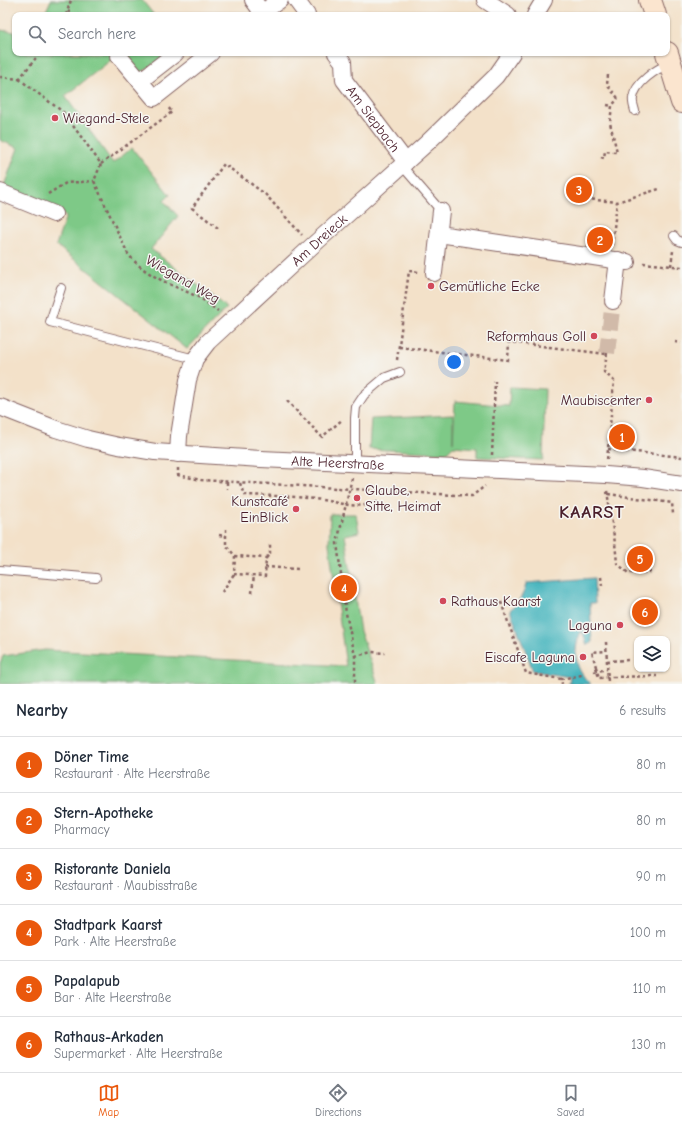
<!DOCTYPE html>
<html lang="en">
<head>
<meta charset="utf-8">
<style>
  body { margin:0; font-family:"Comic Neue",sans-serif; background:#f2f2f3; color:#1f2937 }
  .controls { position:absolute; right:12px; bottom:12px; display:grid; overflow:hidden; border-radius:8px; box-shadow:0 1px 3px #0004 }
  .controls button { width:36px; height:36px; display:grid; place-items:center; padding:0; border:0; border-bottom:1px solid #e0e1e3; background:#fff; color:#1f2937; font:20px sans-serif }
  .you { position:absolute; left:454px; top:362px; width:14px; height:14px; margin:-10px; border:3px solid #fff; border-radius:50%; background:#1a73e8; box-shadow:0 0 0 6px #1a73e833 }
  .badge { display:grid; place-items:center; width:26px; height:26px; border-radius:50%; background:#ea580c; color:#fff; font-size:13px; font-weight:700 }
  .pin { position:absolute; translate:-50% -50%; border:2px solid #fff; box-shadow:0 1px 4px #0006 }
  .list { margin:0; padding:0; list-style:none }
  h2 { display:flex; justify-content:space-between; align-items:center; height:52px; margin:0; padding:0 16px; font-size:17px }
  h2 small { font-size:13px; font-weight:400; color:#747a83 }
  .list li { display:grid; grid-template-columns:26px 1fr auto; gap:12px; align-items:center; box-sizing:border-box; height:56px; padding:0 16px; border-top:1px solid #e0e1e3 }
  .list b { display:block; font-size:15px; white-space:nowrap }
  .list p { margin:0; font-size:13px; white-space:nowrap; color:#747a83 }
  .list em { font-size:13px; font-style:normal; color:#747a83 }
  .icon { flex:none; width:22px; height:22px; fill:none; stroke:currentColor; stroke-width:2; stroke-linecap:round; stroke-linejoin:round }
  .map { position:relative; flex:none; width:682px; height:684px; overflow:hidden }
  .search { position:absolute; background:#fff; box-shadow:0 1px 3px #0004; left:12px; right:12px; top:12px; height:44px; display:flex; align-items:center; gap:10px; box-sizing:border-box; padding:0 14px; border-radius:8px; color:#747a83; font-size:15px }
  .sheet { height:388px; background:#fff }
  nav { display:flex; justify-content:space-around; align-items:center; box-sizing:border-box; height:56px; border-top:1px solid #e0e1e3; background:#fff; font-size:11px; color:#747a83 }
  nav a { display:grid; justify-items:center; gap:2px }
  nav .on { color:#ea580c }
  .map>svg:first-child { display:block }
  .green { fill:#7ec987; stroke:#647459 }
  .water { fill:#46b5be; stroke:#486a74 }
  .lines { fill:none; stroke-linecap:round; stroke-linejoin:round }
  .street-tunnel { stroke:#d1baa9; stroke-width:16; stroke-dasharray:16 8; stroke-linecap:butt }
  .lane-casing { stroke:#856362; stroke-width:10 }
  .street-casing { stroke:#856362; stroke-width:18 }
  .secondary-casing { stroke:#856362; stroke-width:24 }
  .path { stroke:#856362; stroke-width:2.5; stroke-dasharray:3 3; stroke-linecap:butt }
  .lane { stroke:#fff; stroke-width:8 }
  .street { stroke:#fff; stroke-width:16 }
  .secondary { stroke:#fbe5cf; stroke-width:22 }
  .path-bridge { stroke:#856362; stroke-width:2.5; stroke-dasharray:3 3; stroke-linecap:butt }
  .poi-dot { fill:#d1495b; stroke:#f6f6f2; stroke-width:1.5 }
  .labels { text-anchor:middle; stroke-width:3; stroke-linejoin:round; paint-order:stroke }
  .poi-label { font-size:14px; fill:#4a1f2b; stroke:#f6f6f2; text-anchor:end }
  .street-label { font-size:14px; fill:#4a1f2b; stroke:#f6f6f2 }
  .district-label { font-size:18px; font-weight:bold; letter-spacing:1px; fill:#4a1f2b; stroke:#f6f6f2 }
</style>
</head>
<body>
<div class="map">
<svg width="682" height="684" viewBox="0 0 682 684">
  <rect width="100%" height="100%" fill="#f6f6f2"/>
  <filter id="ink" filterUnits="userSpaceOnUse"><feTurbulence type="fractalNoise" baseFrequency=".025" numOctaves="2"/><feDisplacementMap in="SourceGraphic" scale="8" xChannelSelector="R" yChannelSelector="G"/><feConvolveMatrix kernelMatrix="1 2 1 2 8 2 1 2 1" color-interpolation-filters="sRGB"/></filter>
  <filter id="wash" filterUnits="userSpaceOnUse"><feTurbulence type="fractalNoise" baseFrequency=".012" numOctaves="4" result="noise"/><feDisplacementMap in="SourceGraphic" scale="16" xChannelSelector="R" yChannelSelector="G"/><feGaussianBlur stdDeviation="0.9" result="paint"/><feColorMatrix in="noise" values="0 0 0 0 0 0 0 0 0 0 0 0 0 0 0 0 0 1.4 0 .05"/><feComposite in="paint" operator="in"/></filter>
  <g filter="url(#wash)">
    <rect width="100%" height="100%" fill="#f3e1c9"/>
    <g class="green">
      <polygon points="51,0 142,0 154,15 44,15"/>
      <polygon points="0,30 15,32 15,53 120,53 65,96 113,163 132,148 170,195 164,201 178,216 151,249 227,308 187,349 56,245 66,216 2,191 18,148 0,140"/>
      <polygon points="124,53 168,53 140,74"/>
      <polygon points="510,387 545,389 543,460 477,457 477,448 453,446 446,453 369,449 371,419 453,415 453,442 455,401 509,406"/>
      <polygon points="330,514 356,514 359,532 345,535 360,631 378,684 0,684 0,663 3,656 45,650 346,666 329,544"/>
    </g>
    <path class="water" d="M594 578 595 603H590L592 643 587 645 582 630C572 649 574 670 591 684H569L570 677 533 671 510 610C518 602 525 594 526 583Z"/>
  </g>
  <g filter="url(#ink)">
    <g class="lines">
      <polyline class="street-tunnel" points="607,353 613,301"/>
      <g class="lane-casing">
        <g id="lane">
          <path d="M635 111C634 107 632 102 633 98 635 83 656 69 669 64"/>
          <polyline points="402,166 441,211"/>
          <polyline points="674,236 677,240 682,242"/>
          <polyline points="61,288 50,322 195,359"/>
          <polyline points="355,462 355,418 356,407 364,395 384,378 400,372"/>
          <polyline points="0,570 96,578"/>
        </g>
      </g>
      <g class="street-casing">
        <g id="street">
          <polyline points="253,0 262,12"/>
          <polyline points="296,0 307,15"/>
          <polyline points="485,0 508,15"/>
          <polyline points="259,15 280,0"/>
          <polyline points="535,15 544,0"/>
          <path id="s1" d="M336 53 343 62 344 80 406 162"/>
          <polyline points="119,56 154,98 211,53"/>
          <polyline points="140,81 176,53"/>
          <polyline points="0,192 54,214"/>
          <polyline points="439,234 627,262"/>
          <polyline points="434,273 441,211"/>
          <polyline points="613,301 618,260"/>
          <path id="s2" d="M0 407 56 429 88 439 119 446 155 452 261 459 606 475 643 478 682 484"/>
          <path id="s3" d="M178 454 179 436 188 380 195 359 208 342 312 246 427 143 496 76 512 53"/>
        </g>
      </g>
      <g class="secondary-casing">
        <g id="secondary">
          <polyline points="650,0 655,15"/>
          <polyline points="667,53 682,102"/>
        </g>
      </g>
      <g class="path">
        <polyline points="68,11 74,15"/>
        <polyline points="66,15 71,0"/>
        <polyline points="608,75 607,85 618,98"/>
        <polyline points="0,77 19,79"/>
        <path d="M19 79 63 112 101 164 94 181 128 254C147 278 174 285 200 298 206 302 212 307 218 311"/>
        <polyline points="19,79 40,53"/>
        <polyline points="607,105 612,106"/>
        <polyline points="601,157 604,158 605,151 617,152 610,123 612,106 618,98"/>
        <polyline points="101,164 172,112 167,106"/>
        <polyline points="48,194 66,183 94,181"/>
        <polyline points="586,199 617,202"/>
        <polyline points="218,228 192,208 224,164 265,194 302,235"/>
        <polyline points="612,245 617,202 659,189"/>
        <polyline points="643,263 682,267"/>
        <polyline points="671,266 673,251"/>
        <polyline points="675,342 681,343"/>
        <polyline points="399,347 508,360 509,342 606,354"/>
        <polyline points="607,353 604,372 614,381 607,460"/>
        <polyline points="397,360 409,271 419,272"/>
        <polyline points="287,401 322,437 343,419"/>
        <polyline points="608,449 682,457"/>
        <polyline points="492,455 495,381"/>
        <polyline points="178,468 178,475 201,480 472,496 485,486"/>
        <polyline points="352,478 337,543 346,613 355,656 355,684"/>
        <polyline points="227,482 227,489"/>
        <path d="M240 483 243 492 246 495C269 496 293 496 315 499 341 502 354 511 380 501"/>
        <polyline points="607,491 615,543 617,563 628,573 651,572"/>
        <polyline points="608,494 672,503 673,514"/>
        <polyline points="226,529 226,545 235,556 234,574 265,576 266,558 235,556"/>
        <polyline points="219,535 226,536"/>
        <polyline points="266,558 270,554 270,543"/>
        <polyline points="265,567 298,569"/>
        <polyline points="601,577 602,586"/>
        <polyline points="222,592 234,574"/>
        <polyline points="252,593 254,575"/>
        <polyline points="501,602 526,673 561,679 562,684"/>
        <polyline points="606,642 608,683"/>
        <polyline points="355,656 372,652 385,653"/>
        <polyline points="607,661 630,660"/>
        <polyline points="596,667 592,652 606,651"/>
        <polyline points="594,672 607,669"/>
        <polyline points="613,677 657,676"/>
        <polyline points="561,679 582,675"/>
      </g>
      <use href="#lane" class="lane"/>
      <use href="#street" class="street"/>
      <use href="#secondary" class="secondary"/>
      <polyline class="path-bridge" points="596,667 599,678 613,677"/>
    </g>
  </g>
  <g class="poi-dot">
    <circle cx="55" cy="118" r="4"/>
    <circle cx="431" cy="286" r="4"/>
    <circle cx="594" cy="336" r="4"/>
    <circle cx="649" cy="400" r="4"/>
    <circle cx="357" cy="498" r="4"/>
    <circle cx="296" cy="509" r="4"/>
    <circle cx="443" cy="601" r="4"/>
    <circle cx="620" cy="625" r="4"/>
    <circle cx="583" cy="657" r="4"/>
  </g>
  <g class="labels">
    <g class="poi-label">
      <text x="63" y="123" text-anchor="start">Wiegand-Stele</text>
      <text x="439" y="291" text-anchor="start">Gemütliche Ecke</text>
      <text x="586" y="341">Reformhaus Goll</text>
      <text x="641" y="405">Maubiscenter</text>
      <text x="365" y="495" text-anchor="start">Glaube,<tspan x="365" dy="16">Sitte, Heimat</tspan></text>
      <text x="288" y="506">Kunstcafé<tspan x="288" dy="16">EinBlick</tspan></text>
      <text x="451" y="606" text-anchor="start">Rathaus Kaarst</text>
      <text x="612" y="630">Laguna</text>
      <text x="575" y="662">Eiscafe Laguna</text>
    </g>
    <g class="street-label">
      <text dy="5" stroke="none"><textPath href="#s1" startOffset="78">Am Siepbach</textPath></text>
      <text dy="5" stroke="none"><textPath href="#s3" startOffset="269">Am Dreieck</textPath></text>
      <text transform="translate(183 279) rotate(30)" y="5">Wiegand Weg</text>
      <text dy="5" stroke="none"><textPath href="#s2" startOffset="345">Alte Heerstraße</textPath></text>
    </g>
    <g class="district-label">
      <text x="592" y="518">KAARST</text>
    </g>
  </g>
</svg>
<div class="controls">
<button><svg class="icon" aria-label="layers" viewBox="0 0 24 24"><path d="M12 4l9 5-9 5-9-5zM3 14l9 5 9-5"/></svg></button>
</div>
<div class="you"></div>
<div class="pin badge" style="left:622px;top:437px">1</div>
<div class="pin badge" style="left:600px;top:240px">2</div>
<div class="pin badge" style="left:579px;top:190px">3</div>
<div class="pin badge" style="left:344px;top:588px">4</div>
<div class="pin badge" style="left:640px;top:559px">5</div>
<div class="pin badge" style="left:645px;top:612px">6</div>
<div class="search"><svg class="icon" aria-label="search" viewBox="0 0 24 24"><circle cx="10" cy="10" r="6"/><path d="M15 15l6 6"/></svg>Search here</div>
</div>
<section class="sheet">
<h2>Nearby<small>6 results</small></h2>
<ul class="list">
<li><span class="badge">1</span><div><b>Döner Time</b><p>Restaurant · Alte Heerstraße</p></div><em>80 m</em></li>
<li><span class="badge">2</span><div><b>Stern-Apotheke</b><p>Pharmacy</p></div><em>80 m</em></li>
<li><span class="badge">3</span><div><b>Ristorante Daniela</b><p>Restaurant · Maubisstraße</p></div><em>90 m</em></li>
<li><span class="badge">4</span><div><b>Stadtpark Kaarst</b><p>Park · Alte Heerstraße</p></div><em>100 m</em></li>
<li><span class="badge">5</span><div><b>Papalapub</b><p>Bar · Alte Heerstraße</p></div><em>110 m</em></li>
<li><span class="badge">6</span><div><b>Rathaus-Arkaden</b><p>Supermarket · Alte Heerstraße</p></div><em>130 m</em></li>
</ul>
</section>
<nav>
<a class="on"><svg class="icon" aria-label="map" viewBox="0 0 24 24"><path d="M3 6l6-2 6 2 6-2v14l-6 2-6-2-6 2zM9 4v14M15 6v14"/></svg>Map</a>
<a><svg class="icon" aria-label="directions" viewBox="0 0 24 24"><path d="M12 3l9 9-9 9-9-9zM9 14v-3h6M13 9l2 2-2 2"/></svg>Directions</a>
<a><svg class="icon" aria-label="saved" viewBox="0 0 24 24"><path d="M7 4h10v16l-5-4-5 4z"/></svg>Saved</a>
</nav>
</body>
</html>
